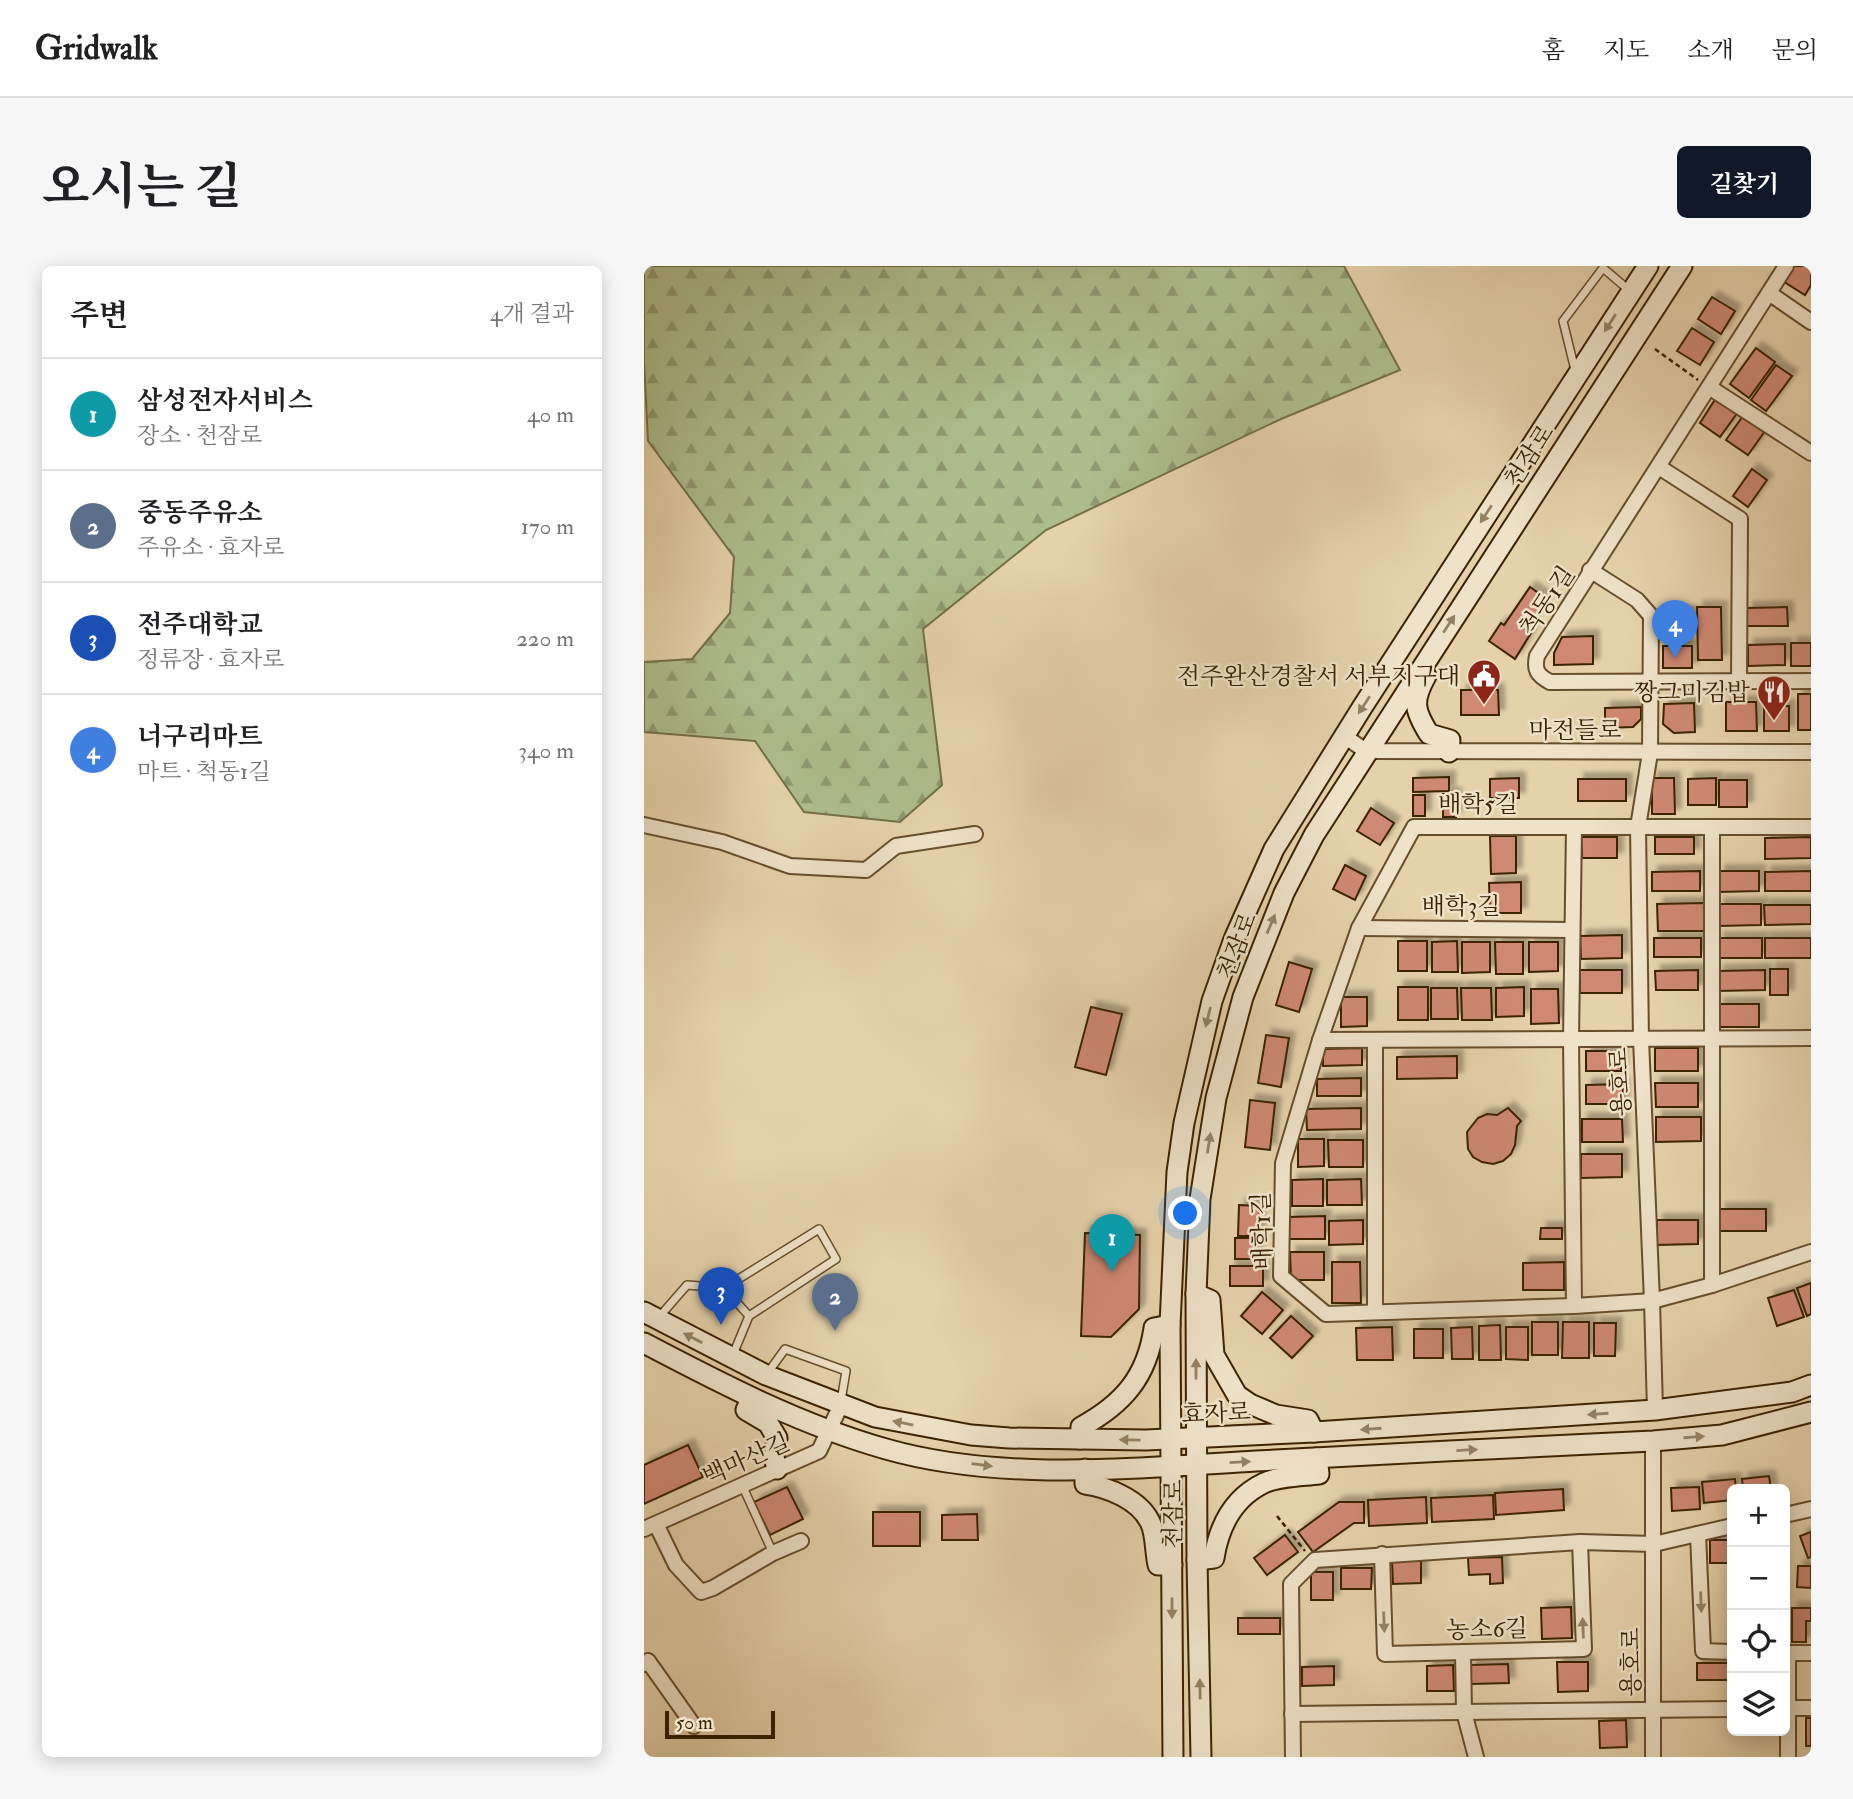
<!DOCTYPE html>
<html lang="ko">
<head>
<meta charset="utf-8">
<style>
  body { margin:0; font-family:"IM FELL Double Pica","Noto Serif KR",serif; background:#f6f6f6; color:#202124 }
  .controls { position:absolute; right:21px; bottom:21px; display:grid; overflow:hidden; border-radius:10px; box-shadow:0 4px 18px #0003 }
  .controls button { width:63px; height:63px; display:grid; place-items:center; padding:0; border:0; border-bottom:2px solid #e0e0e0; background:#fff; color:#202124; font:35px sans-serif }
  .scale { position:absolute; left:21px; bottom:18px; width:110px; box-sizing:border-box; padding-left:7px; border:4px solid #3b2201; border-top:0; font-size:19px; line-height:24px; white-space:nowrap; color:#3b2201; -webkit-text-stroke:5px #eee2c8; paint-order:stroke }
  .you { position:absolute; left:542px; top:948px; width:24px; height:24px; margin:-18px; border:5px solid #fff; border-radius:50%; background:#1a73e8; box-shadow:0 0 0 10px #1a73e833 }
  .badge { display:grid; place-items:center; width:46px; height:46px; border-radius:50%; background:#111827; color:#fff; font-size:23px; font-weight:700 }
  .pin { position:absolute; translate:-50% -58px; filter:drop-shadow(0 2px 4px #0008) }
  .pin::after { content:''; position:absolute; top:37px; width:24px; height:21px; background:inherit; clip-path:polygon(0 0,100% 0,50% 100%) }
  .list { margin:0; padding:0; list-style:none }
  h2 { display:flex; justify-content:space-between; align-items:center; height:91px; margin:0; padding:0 28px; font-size:30px }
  h2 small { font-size:23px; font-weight:400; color:#757577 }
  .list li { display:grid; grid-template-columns:46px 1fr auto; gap:21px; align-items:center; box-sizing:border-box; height:112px; padding:0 28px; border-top:2px solid #e0e0e0 }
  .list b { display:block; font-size:26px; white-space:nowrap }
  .list p { margin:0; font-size:23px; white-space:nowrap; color:#757577 }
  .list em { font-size:23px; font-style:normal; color:#757577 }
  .icon { flex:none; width:38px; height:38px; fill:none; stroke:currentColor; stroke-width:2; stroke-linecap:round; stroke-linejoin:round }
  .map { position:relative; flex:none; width:1167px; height:1491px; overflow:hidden; border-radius:10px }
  header { display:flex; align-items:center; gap:42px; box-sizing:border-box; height:98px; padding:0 35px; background:#fff; border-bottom:2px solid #e0e0e0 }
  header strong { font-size:33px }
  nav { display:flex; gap:38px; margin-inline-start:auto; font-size:24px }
  .intro { display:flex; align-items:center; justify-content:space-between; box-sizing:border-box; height:168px; padding:0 42px }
  h1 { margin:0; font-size:49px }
  .button { padding:18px 32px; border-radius:10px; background:#111827; color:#fff; font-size:24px; font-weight:700 }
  main { display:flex; gap:42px; padding:0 42px }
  aside { flex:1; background:#fff; border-radius:10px; box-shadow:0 4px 18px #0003 }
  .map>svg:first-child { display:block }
  .forest { fill:url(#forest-firs); stroke:#747048; stroke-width:2 }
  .building { fill:#cf8873; stroke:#3b2201; stroke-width:2; filter:url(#shadow) }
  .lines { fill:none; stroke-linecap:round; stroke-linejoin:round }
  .lane-casing { stroke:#664e2c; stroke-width:10 }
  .street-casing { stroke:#664e2c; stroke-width:18 }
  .secondary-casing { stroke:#3b2201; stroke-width:23 }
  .path { stroke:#3b2201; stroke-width:2.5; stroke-dasharray:5 3.5; stroke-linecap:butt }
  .lane { stroke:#eee2c8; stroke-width:7 }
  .street { stroke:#eee2c8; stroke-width:14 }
  .secondary { stroke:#eee2c8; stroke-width:19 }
  .oneway { fill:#948264 }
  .labels { text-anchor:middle; stroke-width:5; stroke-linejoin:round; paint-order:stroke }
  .street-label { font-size:24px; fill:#3b2201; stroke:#eee2c8 }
  .poi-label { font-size:24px; fill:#3b2201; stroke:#eee2c8; text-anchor:end }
</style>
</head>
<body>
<header>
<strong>Gridwalk</strong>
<nav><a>홈</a><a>지도</a><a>소개</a><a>문의</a></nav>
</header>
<div class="intro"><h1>오시는 길</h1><a class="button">길찾기</a></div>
<main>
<aside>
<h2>주변<small>4개 결과</small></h2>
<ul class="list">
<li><span class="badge" style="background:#0f9aa8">1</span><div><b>삼성전자서비스</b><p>장소 · 천잠로</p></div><em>40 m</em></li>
<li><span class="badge" style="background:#5c6f8a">2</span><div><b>중동주유소</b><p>주유소 · 효자로</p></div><em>170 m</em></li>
<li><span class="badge" style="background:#1a4fb4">3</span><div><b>전주대학교</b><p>정류장 · 효자로</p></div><em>220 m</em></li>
<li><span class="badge" style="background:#3f7fe0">4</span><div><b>너구리마트</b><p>마트 · 척동1길</p></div><em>340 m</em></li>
</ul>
</aside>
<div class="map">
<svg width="1167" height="1491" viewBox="0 0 1167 1491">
  <defs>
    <pattern id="forest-firs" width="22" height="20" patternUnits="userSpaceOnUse" patternTransform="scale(1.75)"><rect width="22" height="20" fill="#aebd8e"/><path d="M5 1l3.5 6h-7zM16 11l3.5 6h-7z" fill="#8f9972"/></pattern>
    <filter id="shadow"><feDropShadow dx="6" dy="-6" stdDeviation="2" flood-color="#0004"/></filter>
  </defs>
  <rect width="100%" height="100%" fill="#e5d2ab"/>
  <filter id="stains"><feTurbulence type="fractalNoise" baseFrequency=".00286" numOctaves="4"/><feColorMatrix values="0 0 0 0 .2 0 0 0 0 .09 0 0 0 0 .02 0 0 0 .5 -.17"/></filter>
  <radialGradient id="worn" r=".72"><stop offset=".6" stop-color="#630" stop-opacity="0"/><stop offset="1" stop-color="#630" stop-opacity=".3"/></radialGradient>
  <polygon class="forest" points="0,0 700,0 756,104 637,153 402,264 279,363 298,519 256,556 160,546 111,475 0,466 0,396 48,393 86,347 90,291 4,175 0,95"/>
  <g class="building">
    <polygon points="1146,0 1167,0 1167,19 1161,29 1137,14"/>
    <polygon points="1068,31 1091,45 1077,68 1054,53"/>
    <polygon points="1048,62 1070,76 1056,99 1033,85"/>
    <polygon points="1112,82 1131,96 1105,132 1086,118"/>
    <polygon points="1132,99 1148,110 1122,145 1107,134"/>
    <polygon points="1072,132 1094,146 1076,171 1056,157"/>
    <polygon points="1099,150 1121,165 1104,189 1082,174"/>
    <polygon points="1108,203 1123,214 1104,241 1089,230"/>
    <polygon points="886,321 903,333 882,363 887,367 871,393 845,375 857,357 860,359"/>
    <polygon points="1053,341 1077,341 1078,394 1054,394"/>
    <polygon points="1143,341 1144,360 1103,360 1103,342"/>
    <rect x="1015" y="346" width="32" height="17"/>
    <polygon points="949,370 949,398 910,399 910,387 918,371"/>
    <rect x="1147" y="377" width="20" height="23"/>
    <polygon points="1141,378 1141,399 1104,400 1104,379"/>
    <rect x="1019" y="380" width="29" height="22"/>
    <polygon points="817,424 854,424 855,449 817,449"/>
    <rect x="1154" y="428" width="13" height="36"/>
    <polygon points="1082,436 1112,436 1113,465 1082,465"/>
    <polygon points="1050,437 1051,466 1030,467 1019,458 1020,438"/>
    <rect x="1120" y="440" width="25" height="25"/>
    <polygon points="997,441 997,453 989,461 961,462 961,442"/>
    <polygon points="805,511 805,525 769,526 769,512"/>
    <polygon points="875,512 875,532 846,532 846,513"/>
    <polygon points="1008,512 1030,512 1031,548 1008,548"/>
    <polygon points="1072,512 1072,539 1044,539 1044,513"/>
    <rect x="934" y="513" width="48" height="22"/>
    <rect x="1075" y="514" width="28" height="27"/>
    <polygon points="799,528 811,528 812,551 799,551"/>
    <rect x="769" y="529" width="12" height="21"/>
    <polygon points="727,542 750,557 736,579 713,565"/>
    <polygon points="846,570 872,570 872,607 847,608"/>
    <polygon points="937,571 973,571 973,592 938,592"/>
    <rect x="1011" y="571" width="39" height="17"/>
    <polygon points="1167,571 1167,592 1121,593 1121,572"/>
    <polygon points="701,599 722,610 711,634 689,623"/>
    <polygon points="1056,605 1056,625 1008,625 1008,606"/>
    <polygon points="1075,605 1115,605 1115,625 1075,626"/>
    <polygon points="1167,605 1167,625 1121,625 1121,606"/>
    <polygon points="877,616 877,647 846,647 845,617"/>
    <polygon points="1060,637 1060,665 1014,665 1013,638"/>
    <polygon points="1074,638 1117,638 1117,659 1074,660"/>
    <polygon points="1120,639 1167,639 1167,658 1121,659"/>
    <polygon points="978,669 978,692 937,693 936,670"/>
    <rect x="1010" y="672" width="47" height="19"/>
    <polygon points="1074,672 1118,672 1118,692 1075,692"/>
    <rect x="1121" y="672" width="46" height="20"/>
    <rect x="754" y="675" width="29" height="30"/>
    <polygon points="813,675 814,706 788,706 788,676"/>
    <polygon points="818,676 846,676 846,706 818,707"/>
    <polygon points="851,676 879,676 879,708 852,708"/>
    <polygon points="885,676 914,676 914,705 885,706"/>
    <polygon points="645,696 668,703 655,746 632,739"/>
    <rect x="1126" y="703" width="18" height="26"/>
    <rect x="936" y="704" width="42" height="23"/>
    <polygon points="1054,704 1054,724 1012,724 1011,705"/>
    <polygon points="1121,704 1121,724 1074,725 1074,705"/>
    <rect x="754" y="721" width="30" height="33"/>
    <polygon points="880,721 880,750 852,751 852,722"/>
    <polygon points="787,722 813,722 814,753 787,753"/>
    <polygon points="817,722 847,722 848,754 818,754"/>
    <polygon points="887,723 914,723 915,757 887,758"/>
    <polygon points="697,731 723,731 723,760 697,761"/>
    <rect x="1074" y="738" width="41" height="23"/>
    <polygon points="447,741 478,748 462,809 431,801"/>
    <polygon points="622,769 645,772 637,821 614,817"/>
    <polygon points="718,782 718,799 679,800 679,783"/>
    <rect x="1011" y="782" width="43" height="23"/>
    <rect x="942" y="785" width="35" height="20"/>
    <polygon points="813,790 813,812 753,813 753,791"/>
    <polygon points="717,812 717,830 673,830 673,813"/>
    <polygon points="1011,817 1054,817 1054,841 1012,841"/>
    <polygon points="979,818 979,838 942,838 942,819"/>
    <polygon points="606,834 631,837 626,884 601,881"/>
    <polygon points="717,842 717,863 663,864 662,843"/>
    <polygon points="864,842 877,855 873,860 871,879 867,888 859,895 849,898 838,896 829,891 824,883 823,866 834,852 843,848 853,849"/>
    <polygon points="1012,851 1057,851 1057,875 1012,876"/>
    <polygon points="938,853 978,853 979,876 938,876"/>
    <polygon points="654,873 680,873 680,900 654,901"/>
    <polygon points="684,874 719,874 719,901 685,901"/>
    <polygon points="937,888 978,888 978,911 937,912"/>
    <polygon points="679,913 679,940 648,940 648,914"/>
    <polygon points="717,913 718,939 683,939 683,914"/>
    <polygon points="595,939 616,940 614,970 594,970"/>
    <rect x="1076" y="943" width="46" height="22"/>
    <polygon points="681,950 681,973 645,973 644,951"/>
    <polygon points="719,954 719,978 685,979 685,955"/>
    <polygon points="1013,954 1054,954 1054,978 1013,979"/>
    <polygon points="897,962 918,962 918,973 896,973"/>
    <polygon points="441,967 496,969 495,1043 467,1071 437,1070"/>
    <rect x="591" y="972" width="21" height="21"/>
    <polygon points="646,986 680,986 680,1014 647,1014"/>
    <polygon points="688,996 716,996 717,1037 688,1037"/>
    <polygon points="920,996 920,1024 879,1024 879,997"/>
    <rect x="586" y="1000" width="33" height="20"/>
    <polygon points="1167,1017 1167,1048 1163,1050 1153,1022"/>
    <polygon points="1150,1024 1160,1051 1133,1060 1124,1032"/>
    <polygon points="618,1026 639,1044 618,1068 597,1050"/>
    <polygon points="647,1050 669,1070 648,1092 626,1072"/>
    <rect x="888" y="1056" width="26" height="33"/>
    <polygon points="919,1056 945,1056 945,1092 918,1092"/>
    <polygon points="950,1057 972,1057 971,1090 950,1090"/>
    <polygon points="856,1059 857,1094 835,1094 835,1060"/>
    <polygon points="748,1061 749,1094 713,1094 712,1062"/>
    <polygon points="828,1061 829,1093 808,1093 807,1062"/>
    <polygon points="862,1061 884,1061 884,1094 862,1093"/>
    <rect x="770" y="1063" width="29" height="29"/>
    <polygon points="44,1179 59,1211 0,1238 0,1199"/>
    <polygon points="1125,1210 1127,1223 1099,1223 1098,1213"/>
    <polygon points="1091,1213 1092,1223 1088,1223 1088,1234 1060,1237 1058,1216"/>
    <polygon points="143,1221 159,1253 126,1269 110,1236"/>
    <polygon points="1055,1221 1056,1243 1028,1245 1027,1222"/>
    <polygon points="919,1223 920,1244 852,1249 851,1227"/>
    <polygon points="849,1229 850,1253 788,1256 787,1232"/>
    <polygon points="782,1231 783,1257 725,1260 724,1234"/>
    <polygon points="695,1236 720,1236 720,1257 710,1257 669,1286 654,1266"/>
    <rect x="229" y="1246" width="47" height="34"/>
    <polygon points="333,1248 334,1274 298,1274 298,1249"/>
    <polygon points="1167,1266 1167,1291 1164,1292 1156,1270"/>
    <polygon points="641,1269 654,1286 623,1309 610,1292"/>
    <rect x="1066" y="1274" width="22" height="23"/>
    <polygon points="858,1291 859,1317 846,1318 846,1308 825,1309 824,1292"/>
    <polygon points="748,1295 777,1295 777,1317 749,1318"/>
    <polygon points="1154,1300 1167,1300 1167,1322 1153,1321"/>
    <polygon points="697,1302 728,1302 727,1323 697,1323"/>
    <rect x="667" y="1306" width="22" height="28"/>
    <polygon points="927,1341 928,1372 898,1373 897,1342"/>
    <polygon points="1148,1342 1167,1342 1167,1355 1162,1355 1162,1376 1148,1376"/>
    <rect x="594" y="1352" width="42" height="16"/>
    <polygon points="913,1396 944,1396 944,1425 914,1426"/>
    <rect x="1053" y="1397" width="32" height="17"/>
    <polygon points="864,1398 865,1417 827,1418 826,1399"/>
    <polygon points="809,1399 810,1425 783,1425 783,1400"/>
    <polygon points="690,1400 690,1419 658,1420 658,1401"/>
    <rect x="1162" y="1452" width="5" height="28"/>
    <polygon points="982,1454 983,1481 956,1482 955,1455"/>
  </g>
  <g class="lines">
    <g class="lane-casing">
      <g id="lane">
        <polyline points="931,104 919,55 959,2 986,25"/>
        <polyline points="80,1022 105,1050"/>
        <polyline points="16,1050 43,1019 80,1022 175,963 192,993 105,1050 88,1091"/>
        <polyline points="123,1108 141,1083 202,1105 197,1135"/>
        <polyline points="98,1219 129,1287"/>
      </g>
    </g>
    <g class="street-casing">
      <g id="street">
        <path d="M1142 0 893 390C890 404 893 409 906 416L1167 415"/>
        <polyline points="1125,27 1167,56"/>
        <polyline points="1065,121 1167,187"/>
        <polyline points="1015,201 1096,253 1095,416"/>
        <polyline points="946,304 993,334 1007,350 1006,487 994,561 997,773 1008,1035 1011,1144"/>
        <polyline points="700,470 722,485 1167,486"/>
        <polyline points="0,559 78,576 146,600 222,604 252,580 331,568"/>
        <polyline points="930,561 927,773 930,1040"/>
        <polyline points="1167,561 770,561 715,662 676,774 639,897 637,1010 682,1048 930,1040 1008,1035 1068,1019 1167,986"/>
        <polyline points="715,662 928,664"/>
        <polyline points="676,774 1167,772"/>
        <polyline points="731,774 731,1046"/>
        <polyline points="1068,1019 1068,561"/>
        <polyline points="1141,1249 1167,1243"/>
        <polyline points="12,1258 32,1299 57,1326 69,1322 129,1287 157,1275"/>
        <polyline points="0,1263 175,1185 197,1139"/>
        <polyline points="1054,1268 1059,1385 1088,1386"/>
        <polyline points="738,1288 741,1388 940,1383 936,1276"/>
        <polyline points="819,1386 820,1446 832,1491"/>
        <polyline points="1141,1387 1167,1387"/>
        <polyline points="1144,1387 1144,1491"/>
        <polyline points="0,1398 4,1395 50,1460"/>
        <polyline points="1141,1442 1167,1442"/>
        <polyline points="648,1448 1088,1443"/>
        <polyline points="649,1491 647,1318 671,1294 936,1276 1010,1278 1088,1260"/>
        <polyline points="1009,1491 1009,1175"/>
      </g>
    </g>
    <g class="secondary-casing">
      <g id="secondary">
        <path d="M782 410C768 435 770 444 785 468L806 474 805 486"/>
        <polyline points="552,1028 566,1034 570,1089 593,1129 606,1138 632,1149 664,1154 670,1166"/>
        <polyline points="0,1046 122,1109 231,1151 327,1169 365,1172 502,1174 670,1166 1011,1144 1148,1126 1167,1119"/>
        <path d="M0 1077C78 1118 157 1159 242 1183 357 1216 494 1202 612 1195 744 1188 877 1181 1009 1175L1078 1169 1167 1146"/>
        <polyline points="107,1133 102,1144 124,1157 133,1172 130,1191 133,1203"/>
        <path d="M436 1173 437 1161C479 1138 503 1111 510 1062L526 1059"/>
        <path d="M441 1203V1218C463 1221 495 1233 506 1256 512 1267 511 1286 514 1299H528"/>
        <path d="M553 1294 570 1292C575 1260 589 1232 620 1217 635 1210 658 1210 675 1208L673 1192"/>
        <polyline points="529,1491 526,1059 533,906 540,857 568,735 590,673 630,583 719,440 1004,0"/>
        <polyline points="557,1491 553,1294 552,1028 556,933 572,832 599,731 640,627 670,569 1038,0"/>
      </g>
    </g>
    <g class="path">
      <polyline points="1011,83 1054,114"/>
      <polyline points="633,1250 661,1285"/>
    </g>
    <use href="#lane" class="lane"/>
    <use href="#street" class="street"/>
    <use href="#secondary" class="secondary"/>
  </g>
  <defs><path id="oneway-solid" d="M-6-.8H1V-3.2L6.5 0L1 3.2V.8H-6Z" transform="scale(1.75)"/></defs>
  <g class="oneway">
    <use href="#oneway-solid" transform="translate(966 57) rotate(123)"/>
    <use href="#oneway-solid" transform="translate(842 248) rotate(123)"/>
    <use href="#oneway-solid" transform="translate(805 358) rotate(-57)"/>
    <use href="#oneway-solid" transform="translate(720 439) rotate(123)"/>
    <use href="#oneway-solid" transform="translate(627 658) rotate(-67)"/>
    <use href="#oneway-solid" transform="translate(564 751) rotate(104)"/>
    <use href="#oneway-solid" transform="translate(565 877) rotate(-81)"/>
    <use href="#oneway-solid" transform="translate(49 1072) rotate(-153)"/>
    <use href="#oneway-solid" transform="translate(552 1103) rotate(-90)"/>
    <use href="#oneway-solid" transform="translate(954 1148) rotate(176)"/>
    <use href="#oneway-solid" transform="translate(259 1157) rotate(-169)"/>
    <use href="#oneway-solid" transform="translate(727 1163) rotate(176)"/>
    <use href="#oneway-solid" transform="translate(1050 1171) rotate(-4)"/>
    <use href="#oneway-solid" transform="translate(486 1174) rotate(-179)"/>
    <use href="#oneway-solid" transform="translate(823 1184) rotate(-3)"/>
    <use href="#oneway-solid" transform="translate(596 1196) rotate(-3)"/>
    <use href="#oneway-solid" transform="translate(338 1199) rotate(7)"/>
    <use href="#oneway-solid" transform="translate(1057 1336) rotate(88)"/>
    <use href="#oneway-solid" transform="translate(528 1342) rotate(90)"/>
    <use href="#oneway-solid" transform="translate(740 1356) rotate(88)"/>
    <use href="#oneway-solid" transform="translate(939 1362) rotate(-92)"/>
    <use href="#oneway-solid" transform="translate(556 1423) rotate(-91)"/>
  </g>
  <defs>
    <g id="civic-pin" transform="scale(1.75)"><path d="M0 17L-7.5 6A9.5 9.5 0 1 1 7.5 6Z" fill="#8f2418" stroke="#eee2c8"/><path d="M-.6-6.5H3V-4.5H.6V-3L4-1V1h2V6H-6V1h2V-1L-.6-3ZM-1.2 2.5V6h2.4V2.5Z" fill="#fff"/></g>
    <g id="restaurant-pin" transform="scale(1.75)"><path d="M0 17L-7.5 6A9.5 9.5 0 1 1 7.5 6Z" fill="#8f2418" stroke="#eee2c8"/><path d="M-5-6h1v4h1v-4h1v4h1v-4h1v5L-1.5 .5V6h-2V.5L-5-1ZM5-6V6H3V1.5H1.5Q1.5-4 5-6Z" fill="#fff"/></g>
  </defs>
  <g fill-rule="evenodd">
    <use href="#civic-pin" x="840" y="410"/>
    <use href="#restaurant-pin" x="1130" y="426"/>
  </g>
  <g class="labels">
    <g class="street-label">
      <text transform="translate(885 190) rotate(-57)" y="8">천잠로</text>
      <text transform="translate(903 335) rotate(-56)" y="8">척동1길</text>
      <text x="931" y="472">마전들로</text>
      <text x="834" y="546">배학5길</text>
      <text x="817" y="648">배학3길</text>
      <text transform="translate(593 680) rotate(-69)" y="8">천잠로</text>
      <text transform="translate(976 816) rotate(-93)" y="8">용호로</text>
      <text transform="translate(618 965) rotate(-92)" y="8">배학1길</text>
      <text transform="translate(572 1147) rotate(-2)" y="8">효자로</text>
      <text transform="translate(102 1193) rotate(-24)" y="8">백마산길</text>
      <text transform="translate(529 1248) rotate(-89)" y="8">천잠로</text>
      <text transform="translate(843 1363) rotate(-1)" y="8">농소6길</text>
      <text transform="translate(987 1396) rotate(-90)" y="8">용호로</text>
    </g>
    <g class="poi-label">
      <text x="816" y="418">전주완산경찰서 서부지구대</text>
      <text x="1106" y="434">짱그미김밥</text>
    </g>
  </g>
  <rect width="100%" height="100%" filter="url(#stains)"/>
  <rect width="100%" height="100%" fill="url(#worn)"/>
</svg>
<div class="controls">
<button>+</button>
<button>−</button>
<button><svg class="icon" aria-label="locate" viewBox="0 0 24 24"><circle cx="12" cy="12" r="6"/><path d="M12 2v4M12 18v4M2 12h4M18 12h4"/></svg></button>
<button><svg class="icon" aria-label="layers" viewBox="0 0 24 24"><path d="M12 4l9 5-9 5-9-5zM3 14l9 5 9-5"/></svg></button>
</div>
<div class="scale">50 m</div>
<div class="you"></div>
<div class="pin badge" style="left:468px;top:1006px;background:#0f9aa8">1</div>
<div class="pin badge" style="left:191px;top:1065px;background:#5c6f8a">2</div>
<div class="pin badge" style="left:77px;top:1059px;background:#1a4fb4">3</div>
<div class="pin badge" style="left:1031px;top:392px;background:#3f7fe0">4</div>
</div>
</main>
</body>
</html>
